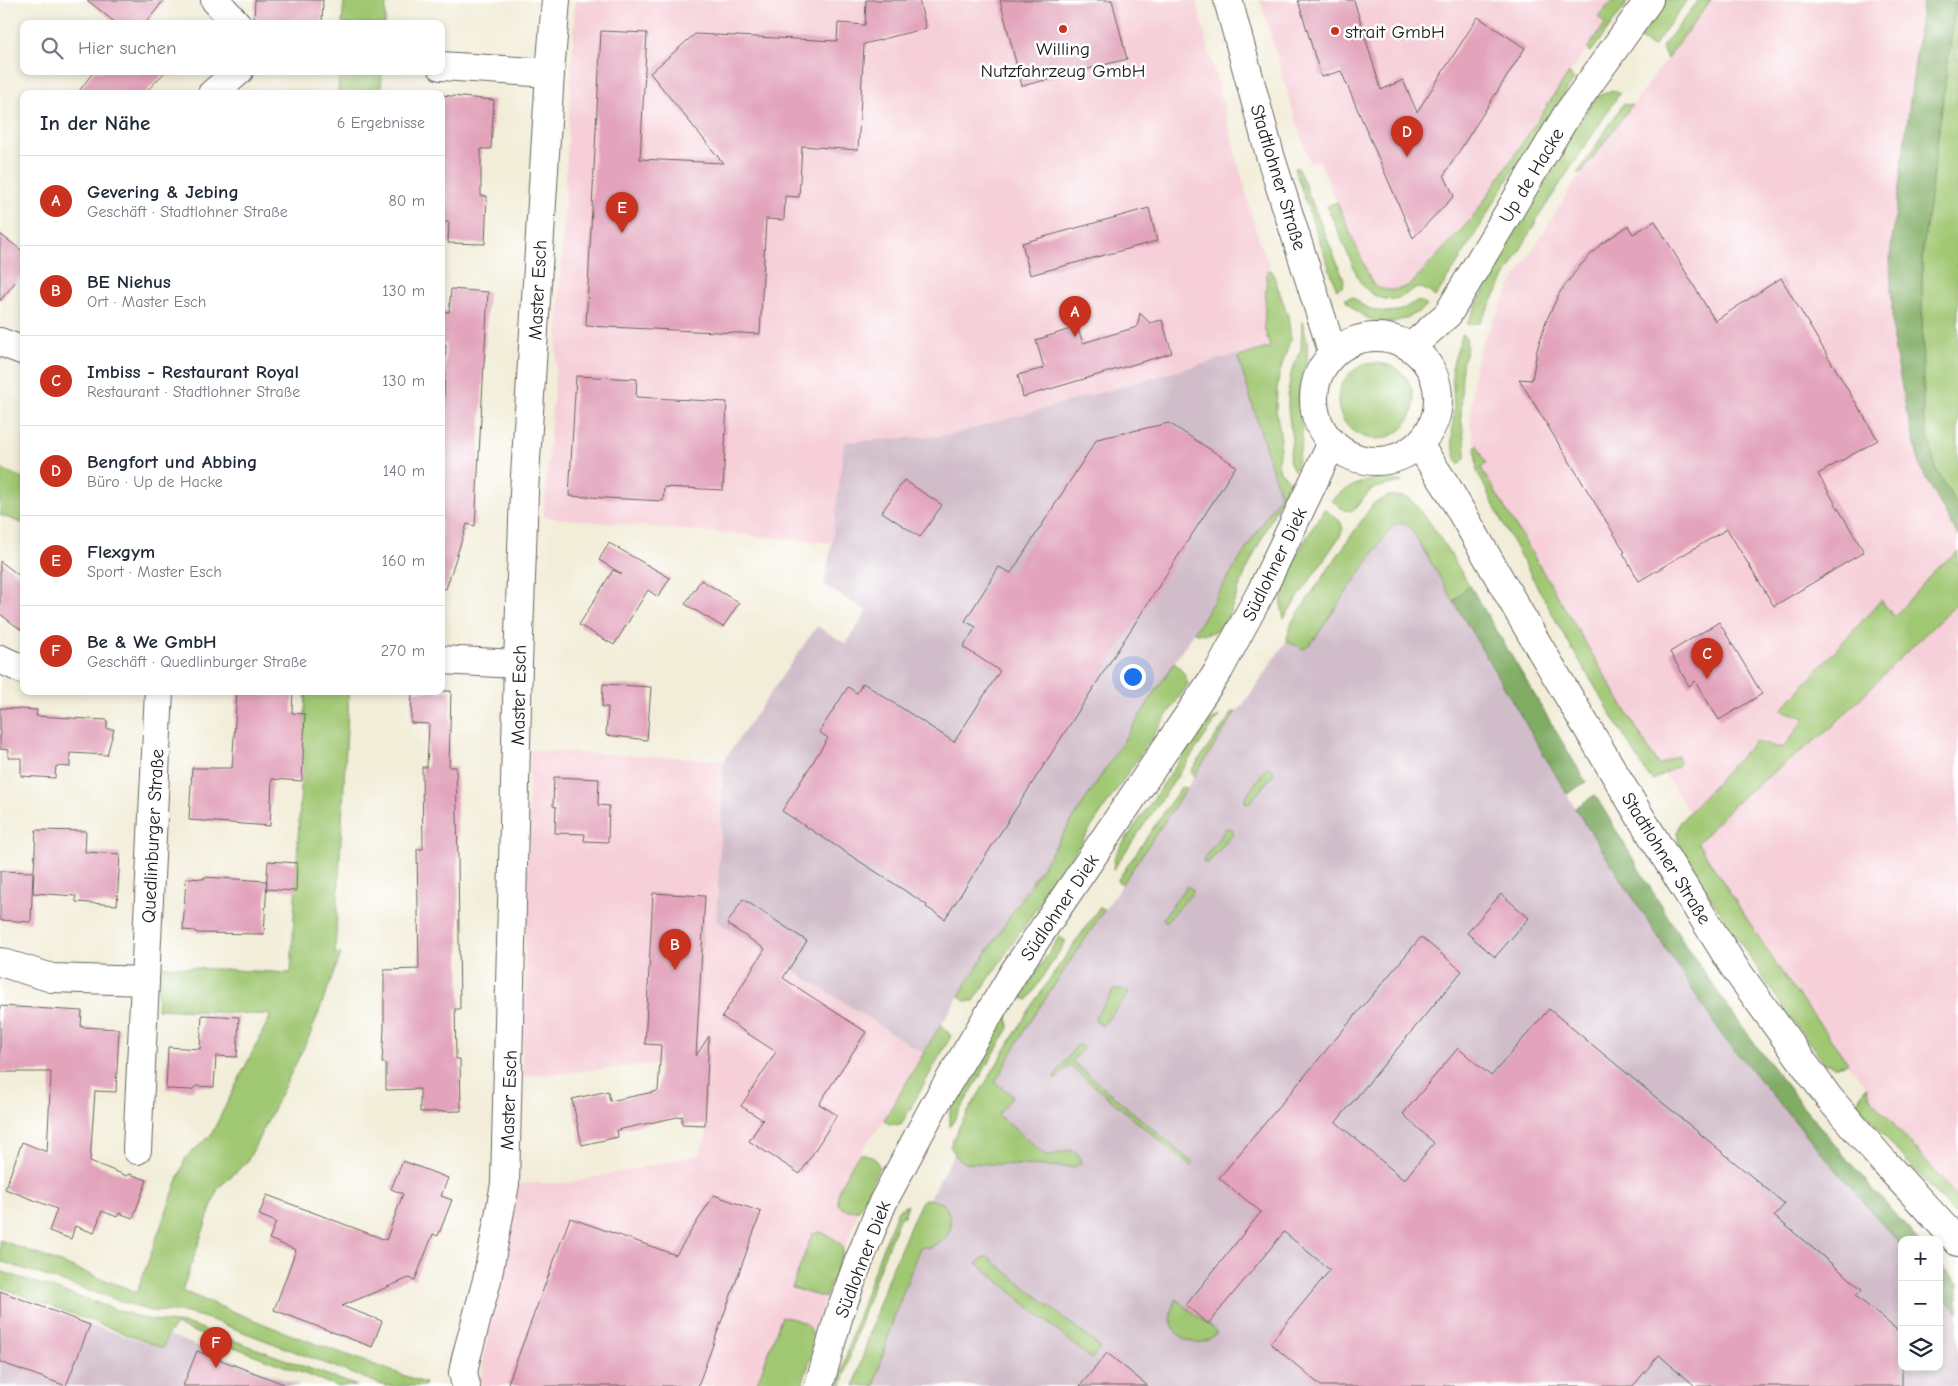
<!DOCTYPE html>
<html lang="de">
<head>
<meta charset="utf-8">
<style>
  body { margin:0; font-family:"Comic Neue",sans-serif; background:#f2f2f3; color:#1f2937 }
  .controls { position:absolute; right:15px; bottom:15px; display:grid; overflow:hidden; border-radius:10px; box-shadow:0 2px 8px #0003 }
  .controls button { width:45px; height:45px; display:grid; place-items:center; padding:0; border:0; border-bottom:1px solid #e0e1e3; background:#fff; color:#1f2937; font:25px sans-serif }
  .you { position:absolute; left:1132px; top:676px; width:18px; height:18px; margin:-12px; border:4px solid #fff; border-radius:50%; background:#1a73e8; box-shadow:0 0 0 8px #1a73e833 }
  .badge { display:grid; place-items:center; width:32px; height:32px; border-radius:50%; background:#c8321e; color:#fff; font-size:16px; font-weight:700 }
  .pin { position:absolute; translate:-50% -41px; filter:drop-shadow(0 1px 2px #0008) }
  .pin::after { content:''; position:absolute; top:26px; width:18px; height:15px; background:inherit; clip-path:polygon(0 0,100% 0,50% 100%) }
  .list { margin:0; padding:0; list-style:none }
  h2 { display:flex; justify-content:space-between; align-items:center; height:65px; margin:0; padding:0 20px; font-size:21px }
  h2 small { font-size:16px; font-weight:400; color:#747a83 }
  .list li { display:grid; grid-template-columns:32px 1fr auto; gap:15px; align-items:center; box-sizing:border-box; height:90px; padding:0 20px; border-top:1px solid #e0e1e3 }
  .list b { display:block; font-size:19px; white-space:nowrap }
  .list p { margin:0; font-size:16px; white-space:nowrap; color:#747a83 }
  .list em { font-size:16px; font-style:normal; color:#747a83 }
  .icon { flex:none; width:28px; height:28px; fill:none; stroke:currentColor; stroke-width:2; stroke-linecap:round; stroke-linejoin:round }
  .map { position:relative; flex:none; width:1958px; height:1386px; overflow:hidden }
  .search { position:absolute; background:#fff; box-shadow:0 2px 8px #0003; left:20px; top:20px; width:425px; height:55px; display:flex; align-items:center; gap:12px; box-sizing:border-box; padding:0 18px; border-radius:10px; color:#747a83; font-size:19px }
  .panel { position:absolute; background:#fff; box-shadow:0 2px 8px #0003; left:20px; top:90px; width:425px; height:605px; border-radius:10px }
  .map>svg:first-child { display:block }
  .built { fill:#f6cfd8 }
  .industrial { fill:#d1bdca }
  .green { fill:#a0c772; stroke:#5e7247 }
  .forest { fill:#80ac64; stroke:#4e6440 }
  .building { fill:#e2a3bb }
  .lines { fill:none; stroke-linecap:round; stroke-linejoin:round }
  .minor-casing { stroke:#67655e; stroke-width:30 }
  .tertiary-casing { stroke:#67655e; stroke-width:30 }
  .minor { stroke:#fff; stroke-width:28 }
  .tertiary { stroke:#fff; stroke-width:28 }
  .poi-dot { fill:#c8321e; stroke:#fff; stroke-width:2 }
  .labels { text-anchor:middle; stroke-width:5; stroke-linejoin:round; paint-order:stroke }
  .poi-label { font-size:19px; fill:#1c1c1c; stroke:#fff; text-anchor:start }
  .street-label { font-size:19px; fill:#1c1c1c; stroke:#fff }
</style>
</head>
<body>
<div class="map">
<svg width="1958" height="1386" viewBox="0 0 1958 1386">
  <rect width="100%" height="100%" fill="#fff"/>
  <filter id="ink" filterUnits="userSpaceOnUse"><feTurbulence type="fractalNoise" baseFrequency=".02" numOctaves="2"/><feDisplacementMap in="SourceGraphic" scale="10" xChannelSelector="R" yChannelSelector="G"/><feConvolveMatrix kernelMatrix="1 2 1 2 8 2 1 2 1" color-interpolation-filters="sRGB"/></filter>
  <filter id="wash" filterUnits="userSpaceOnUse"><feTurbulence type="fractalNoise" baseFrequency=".0096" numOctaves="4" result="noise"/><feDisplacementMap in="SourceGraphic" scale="20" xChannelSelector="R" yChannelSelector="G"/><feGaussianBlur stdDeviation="1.12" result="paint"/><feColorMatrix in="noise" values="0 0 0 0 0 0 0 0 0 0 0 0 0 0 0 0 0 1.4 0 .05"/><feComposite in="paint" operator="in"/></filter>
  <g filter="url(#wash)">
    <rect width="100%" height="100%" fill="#f2edd8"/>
    <g class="built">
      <polygon points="575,0 1196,0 1257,235 1272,271 1267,271 1264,327 1270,347 1238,357 1236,354 950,435 845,442 832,543 543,517 556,364"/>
      <polygon points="1260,0 1623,0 1542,111 1473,217 1410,285 1399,290 1383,290 1372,283 1319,160 1310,163 1292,108"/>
      <polygon points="1711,0 1924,1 1890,256 1893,340 1906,409 1921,469 1958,536 1958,552 1938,567 1805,718 1783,748 1753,742 1689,813 1611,687 1481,468 1470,424 1474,367 1481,344 1513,282 1570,189"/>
      <polygon points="1958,603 1958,1198 1869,1096 1866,1086 1846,1061 1835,1056 1710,873 1697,843 1739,799 1830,729 1896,662"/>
      <polygon points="530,750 724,760 716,921 924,1054 884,1120 855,1160 836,1199 840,1205 845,1209 859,1210 825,1298 802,1386 481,1386 485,1349 519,1183 568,1183 699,1155 706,1136 708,1059 522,1077"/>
    </g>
    <g class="industrial">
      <polygon points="1237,354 1280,495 1194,632 963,989 924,1054 716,921 724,760 817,626 846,644 867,611 824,585 832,543 844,442 950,435"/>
      <polygon points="1400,522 1405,523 1410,527 1575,808 1723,1037 1902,1247 1902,1367 1939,1367 1939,1291 1958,1313 1958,1386 874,1386 893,1320 919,1252 928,1200 1025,1029 1187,788 1236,712 1243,705 1286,641 1300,648 1308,646 1390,529 1395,524"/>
      <polygon points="0,1291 90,1325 163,1348 169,1335 301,1386 0,1386"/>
    </g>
    <g class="green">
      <polygon points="344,0 386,0 385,24 342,24"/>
      <polygon points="1613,0 1626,0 1626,5 1591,52 1587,49 1605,24 1598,17"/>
      <polygon points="1665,0 1687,0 1653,47 1638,38"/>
      <polygon points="1699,0 1711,0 1667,59 1662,47"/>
      <polygon points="1956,0 1958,0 1958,507 1936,469 1923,417 1922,257"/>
      <polygon points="339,71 382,71 381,94 338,94"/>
      <path d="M1569 73 1574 79 1516 166 1456 266 1435 297C1418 282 1416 289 1401 297 1385 304 1369 295 1360 282L1327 206 1337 202 1372 283C1384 293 1397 291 1410 285L1473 217Z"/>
      <polygon points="1612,90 1620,93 1539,216 1480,323 1467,324 1514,231 1565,143 1595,98"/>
      <polygon points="1623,104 1632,105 1581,174 1578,173"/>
      <polygon points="1294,168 1298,168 1344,280 1343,286 1337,290"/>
      <path d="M1267 270 1272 271 1288 316 1291 338 1280 371 1277 389 1276 410 1281 439 1278 462 1280 471 1289 481C1275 513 1258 544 1244 576 1237 590 1231 618 1220 629 1213 634 1201 635 1194 632L1280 495 1238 357 1270 347 1264 327Z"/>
      <path d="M1352 297C1356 299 1358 301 1361 304 1371 311 1384 313 1396 311 1408 310 1417 294 1427 306 1406 320 1386 330 1362 315 1355 310 1349 306 1345 299Z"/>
      <path d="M1302 321C1307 335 1310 353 1305 368 1302 377 1300 384 1299 394 1297 408 1302 420 1302 433 1302 446 1299 458 1294 471L1289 460 1292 440 1288 408V393L1291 373 1301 350Z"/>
      <polygon points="1462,334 1466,338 1467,347 1462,365 1461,417 1466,451 1465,458 1459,465 1455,455 1452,441 1454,407 1452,367"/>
      <circle cx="1376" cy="401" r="38"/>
      <polygon points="1477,445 1486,464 1481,468 1659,766 1678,755 1680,763 1678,766 1653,780 1647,774 1564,635 1506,530 1477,471 1475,447"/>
      <polygon points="0,469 24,478 24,524 0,515"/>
      <path d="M1374 479H1390L1402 482 1375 488 1369 492 1353 511 1344 510 1331 500C1345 488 1357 483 1374 479Z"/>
      <path d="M1388 496C1394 496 1401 496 1407 498 1424 507 1457 566 1469 584L1454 602 1410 527 1405 523 1395 524 1390 529 1313 641 1304 649 1286 641 1292 622 1373 504Z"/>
      <path d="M1324 509 1340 521 1343 529 1340 536 1284 618C1272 585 1308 537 1324 509Z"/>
      <polygon points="1958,552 1958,603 1896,662 1830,729 1739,799 1698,843 1780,970 1848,1063 1833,1067 1830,1064 1825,1064 1786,1012 1695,874 1679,846 1677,832 1680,822 1754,742 1783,748 1805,718 1781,710 1881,600 1894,617 1938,567"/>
      <path d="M1174 663C1183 669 1185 675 1188 684L974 1001H965L959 997 963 989Z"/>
      <polygon points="306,691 349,691 335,953 341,954 310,1035 247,1162 218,1188 182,1291 289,1334 425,1383 424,1386 385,1386 209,1319 188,1313 150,1311 0,1261 0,1240 137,1292 186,1157 211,1135 271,1015 157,1009 159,966 291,973"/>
      <polygon points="1233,712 1236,712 1194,777 1191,771"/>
      <polygon points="1219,716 1113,870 1115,855 1203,726"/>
      <polygon points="1269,767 1275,773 1248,804 1245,802 1245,798 1266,768"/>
      <polygon points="1181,787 1187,788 1122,884 1117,881"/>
      <polygon points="1227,827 1233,830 1233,834 1208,863 1206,864 1203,861 1204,858"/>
      <polygon points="1187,886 1193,890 1193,892 1166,922 1163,918"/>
      <polygon points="1099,908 1105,909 1025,1029 995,1083 1013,1095 998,1115 1047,1156 1072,1150 1078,1154 1081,1163 1073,1167 965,1163 956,1156 950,1146 959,1127 1034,1002"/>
      <polygon points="1059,937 1066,941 1028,1000 1020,997"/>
      <polygon points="1115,989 1124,989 1128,991 1128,995 1102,1026 1096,1021 1095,1017"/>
      <polygon points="1008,1015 1009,1028 950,1127 950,1109"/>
      <polygon points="941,1024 951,1036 901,1125 889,1124 884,1120"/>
      <polygon points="1079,1045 1083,1048 1072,1061 1193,1163 1190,1166 1069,1065 1055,1080 1055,1076 1076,1046"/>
      <polygon points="1866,1086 1869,1096 1958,1198 1958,1218 1887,1139 1857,1103"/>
      <path d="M860 1154C871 1154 876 1157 879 1167L859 1210C830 1213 836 1195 845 1177 850 1169 853 1161 860 1154Z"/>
      <path d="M926 1199C933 1200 940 1201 945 1206 951 1212 953 1229 947 1236 945 1239 935 1245 931 1247 928 1248 923 1247 920 1247L893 1320 874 1386H854L873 1322 888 1278 916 1213 922 1201Z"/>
      <path d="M908 1205 904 1216 900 1217C877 1272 856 1328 842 1386H838C853 1326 874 1267 898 1210Z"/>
      <path d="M821 1232C830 1237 843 1240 843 1252L825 1298 792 1288 812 1234Z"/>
      <polygon points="985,1257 988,1257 1096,1344 1100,1349 1091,1359 977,1263"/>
      <polygon points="0,1271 145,1319 192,1325 357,1386 336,1386 176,1325 168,1334 163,1348 0,1287"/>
      <path d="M1176 1299 1217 1332C1198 1358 1157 1332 1176 1299Z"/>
      <path d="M782 1316C789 1318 798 1320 805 1323 822 1334 806 1371 802 1386H756Z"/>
    </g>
    <g class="forest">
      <polygon points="1923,0 1956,0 1922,257 1923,417 1936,469 1958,507 1958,536 1921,469 1906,409 1893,340 1890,256"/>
      <polygon points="1469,584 1586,782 1567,794 1454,602"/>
      <path d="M1595 795C1632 856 1667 919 1708 978 1771 1071 1843 1157 1918 1240H1902V1247L1723 1037 1575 808Z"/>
      <polygon points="1939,1263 1958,1283 1958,1313 1939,1291"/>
    </g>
    <g id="blocks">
      <g class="building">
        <polygon points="87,0 164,0 145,24 117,24"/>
        <polygon points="255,0 323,0 322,22 254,19"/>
        <polygon points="866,0 919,0 926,28 864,44 858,150 802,146 799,197 785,196 784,220 766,219 760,334 586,326 601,31 647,33 640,159 723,163 650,73 695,34 837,41 838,23 865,25"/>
        <polygon points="1000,0 1112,0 1127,59 1022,86"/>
        <polygon points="1298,0 1354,0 1381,90 1403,80 1417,112 1478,17 1525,48 1444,175 1454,196 1413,238 1341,71 1321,77"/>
        <polygon points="94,71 166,71 144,94 77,94"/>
        <polygon points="441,95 494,100 491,149 481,149 481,196 487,196 485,244 448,243 449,222 443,222 444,202 441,202"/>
        <polygon points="1149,208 1157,241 1030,275 1022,243"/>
        <polygon points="1655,221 1715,321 1781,278 1878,440 1818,474 1864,552 1774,606 1727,529 1639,581 1623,553 1625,552 1519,379 1532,380 1537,350 1546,321 1560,292 1579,267 1601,244 1628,226 1633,234"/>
        <polygon points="0,234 24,252 24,271 0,301"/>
        <polygon points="451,289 488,292 475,526 467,524 446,589 441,588 441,466 446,344 441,344 441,311 449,312"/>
        <polygon points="1140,313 1150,323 1162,320 1172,353 1023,397 1018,375 1044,368 1036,340 1077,327 1083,343 1137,327"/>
        <polygon points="576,376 637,379 636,397 727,402 723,490 664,487 663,501 569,496"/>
        <polygon points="1169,423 1236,466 945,919 926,907 927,905 782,811 828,738 819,732 848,687 857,693 863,683 954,742 1000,671 963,647 976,627 965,621 999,567 1011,573 1097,439"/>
        <polygon points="904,480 942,505 920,537 882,512"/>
        <polygon points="609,543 670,578 658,597 648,590 614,645 579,625 613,570 622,574 599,560"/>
        <polygon points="0,561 24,579 24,632 0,614"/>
        <polygon points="701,580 739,603 723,627 685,604"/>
        <polygon points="1719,622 1762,694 1719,720 1695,681 1689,686 1670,652"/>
        <polygon points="603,684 651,687 647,740 606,735 608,707 602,707"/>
        <polygon points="237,691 293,691 292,713 305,714 302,781 272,779 270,826 189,820 192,768 232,768"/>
        <polygon points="412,691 451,691 449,767 456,767 458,860 460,1009 455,1009 456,1059 460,1059 461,1111 420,1112 420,1089 386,1090 386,1063 382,1063 384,1029 384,970 419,969 417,849 423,849 422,767 427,767 429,724 411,723"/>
        <polygon points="0,708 37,710 36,716 107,720 107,729 114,729 107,755 70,753 70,767 56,766 55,778 21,776 21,758 8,758 9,750 0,749"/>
        <polygon points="554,777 599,779 598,805 609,806 608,842 584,841 585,834 555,833 556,807 553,806"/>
        <polygon points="36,830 86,831 85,852 120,854 117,905 76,902 76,896 33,893"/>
        <polygon points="268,861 297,863 296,891 266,889"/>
        <polygon points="0,871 33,872 31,922 0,920"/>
        <polygon points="204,877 267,881 264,934 197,933 195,931 183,930 186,878 204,879"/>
        <polygon points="653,893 705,896 696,1056 709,1036 705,1125 682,1124 682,1116 617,1130 618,1137 582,1145 572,1099 608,1091 610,1101 658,1091 661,1045 645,1044"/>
        <polygon points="1501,894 1529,918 1495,957 1467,933"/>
        <polygon points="743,899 807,941 783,978 866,1032 819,1104 837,1115 800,1174 749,1141 763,1120 741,1106 776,1052 722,1017 765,949 727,924"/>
        <polygon points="1421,937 1462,971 1336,1122 1404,1180 1434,1143 1403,1114 1458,1048 1491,1076 1549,1009 1785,1204 1774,1216 1862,1289 1856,1296 1902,1334 1902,1386 1695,1386 1659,1355 1633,1386 1321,1386 1270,1343 1330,1270 1284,1232 1208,1324 1186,1305 1261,1212 1219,1178"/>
        <polygon points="0,1006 82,1011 81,1027 119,1029 116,1092 95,1091 90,1161 127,1176 130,1174 147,1180 133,1218 119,1213 117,1217 102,1211 94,1233 75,1226 71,1239 49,1231 57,1209 5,1189 22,1142 47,1152 51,1072 0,1072"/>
        <polygon points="202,1015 239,1017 237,1057 216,1056 214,1087 196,1086 192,1090 166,1089 168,1047 200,1049"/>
        <polygon points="403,1161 448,1178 441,1196 452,1200 438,1236 433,1234 415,1280 409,1278 342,1306 382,1321 372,1347 274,1310 296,1250 269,1239 276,1222 259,1215 267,1195 386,1240 403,1194 391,1189"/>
        <polygon points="714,1195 761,1212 698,1386 507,1386 570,1218 676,1255"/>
        <polygon points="0,1291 90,1325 66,1386 0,1362"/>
        <polygon points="197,1351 284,1384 283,1386 183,1386"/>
        <polygon points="1107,1353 1148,1386 1080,1386"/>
      </g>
    </g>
  </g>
  <g filter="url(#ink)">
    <use href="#blocks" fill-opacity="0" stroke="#67655e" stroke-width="1"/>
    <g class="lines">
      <g class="minor-casing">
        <g id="minor">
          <polyline points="215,0 237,24"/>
          <polyline points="441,66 550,73"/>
          <polyline points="212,94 239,71"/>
          <polyline points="0,342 24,351"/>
          <polyline points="0,659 24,670"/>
          <polyline points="441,660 518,664"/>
          <polyline points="0,962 52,978 145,981 159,691"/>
          <polyline points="137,1150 145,981"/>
          <polyline points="466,1386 463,1373 466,1358 487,1280 505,1184 518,664 524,492 550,73 556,0"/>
        </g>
      </g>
      <g class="tertiary-casing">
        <g id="tertiary">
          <polyline points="1228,0 1270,155 1333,354"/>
          <circle cx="1376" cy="399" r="62"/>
          <polyline points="1411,347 1448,314 1566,116 1649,0"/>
          <polyline points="1419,445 1447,487 1532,635 1641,818 1734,967 1829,1098 1885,1163 1958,1242"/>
          <polyline points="819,1386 839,1315 858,1263 883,1202 934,1106 1014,972 1219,670 1261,592 1332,443"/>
        </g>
      </g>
      <use href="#minor" class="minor"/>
      <use href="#tertiary" class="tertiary"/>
    </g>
  </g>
  <g class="poi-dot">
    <circle cx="1063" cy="29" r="5"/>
    <circle cx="1335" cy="31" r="5"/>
  </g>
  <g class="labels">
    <g class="poi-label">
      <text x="1345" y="38">strait GmbH</text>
      <text x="1063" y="55" text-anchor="middle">Willing<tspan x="1063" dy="22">Nutzfahrzeug GmbH</tspan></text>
    </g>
    <g class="street-label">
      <text transform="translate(1531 175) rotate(-59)" y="7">Up de Hacke</text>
      <text transform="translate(1279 177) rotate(73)" y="7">Stadtlohner Straße</text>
      <text transform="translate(537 290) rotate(-87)" y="7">Master Esch</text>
      <text transform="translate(1274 564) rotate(-64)" y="7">Südlohner Diek</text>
      <text transform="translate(518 695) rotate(-89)" y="7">Master Esch</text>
      <text transform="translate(152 836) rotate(-87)" y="7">Quedlinburger Straße</text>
      <text transform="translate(1667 858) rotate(58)" y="7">Stadtlohner Straße</text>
      <text transform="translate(1059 907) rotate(-56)" y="7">Südlohner Diek</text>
      <text transform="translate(508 1100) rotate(-88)" y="7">Master Esch</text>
      <text transform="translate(862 1259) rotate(-69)" y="7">Südlohner Diek</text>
    </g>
  </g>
</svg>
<div class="controls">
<button>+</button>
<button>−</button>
<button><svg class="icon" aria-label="layers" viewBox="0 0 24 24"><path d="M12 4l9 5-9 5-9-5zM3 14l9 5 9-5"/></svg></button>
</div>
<div class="you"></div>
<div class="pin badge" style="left:1075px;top:337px">A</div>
<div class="pin badge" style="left:675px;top:970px">B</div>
<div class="pin badge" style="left:1707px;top:679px">C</div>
<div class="pin badge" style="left:1407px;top:157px">D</div>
<div class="pin badge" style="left:622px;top:233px">E</div>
<div class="pin badge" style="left:216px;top:1368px">F</div>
<div class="search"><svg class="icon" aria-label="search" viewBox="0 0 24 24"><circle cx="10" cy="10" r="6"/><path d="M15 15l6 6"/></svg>Hier suchen</div>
<section class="panel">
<h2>In der Nähe<small>6 Ergebnisse</small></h2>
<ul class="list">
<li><span class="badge">A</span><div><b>Gevering &amp; Jebing</b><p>Geschäft · Stadtlohner Straße</p></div><em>80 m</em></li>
<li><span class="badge">B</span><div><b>BE Niehus</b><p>Ort · Master Esch</p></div><em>130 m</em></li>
<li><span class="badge">C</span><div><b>Imbiss - Restaurant Royal</b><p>Restaurant · Stadtlohner Straße</p></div><em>130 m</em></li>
<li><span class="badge">D</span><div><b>Bengfort und Abbing</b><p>Büro · Up de Hacke</p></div><em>140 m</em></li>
<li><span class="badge">E</span><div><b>Flexgym</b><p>Sport · Master Esch</p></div><em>160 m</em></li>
<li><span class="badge">F</span><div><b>Be &amp; We GmbH</b><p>Geschäft · Quedlinburger Straße</p></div><em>270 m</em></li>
</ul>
</section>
</div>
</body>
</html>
